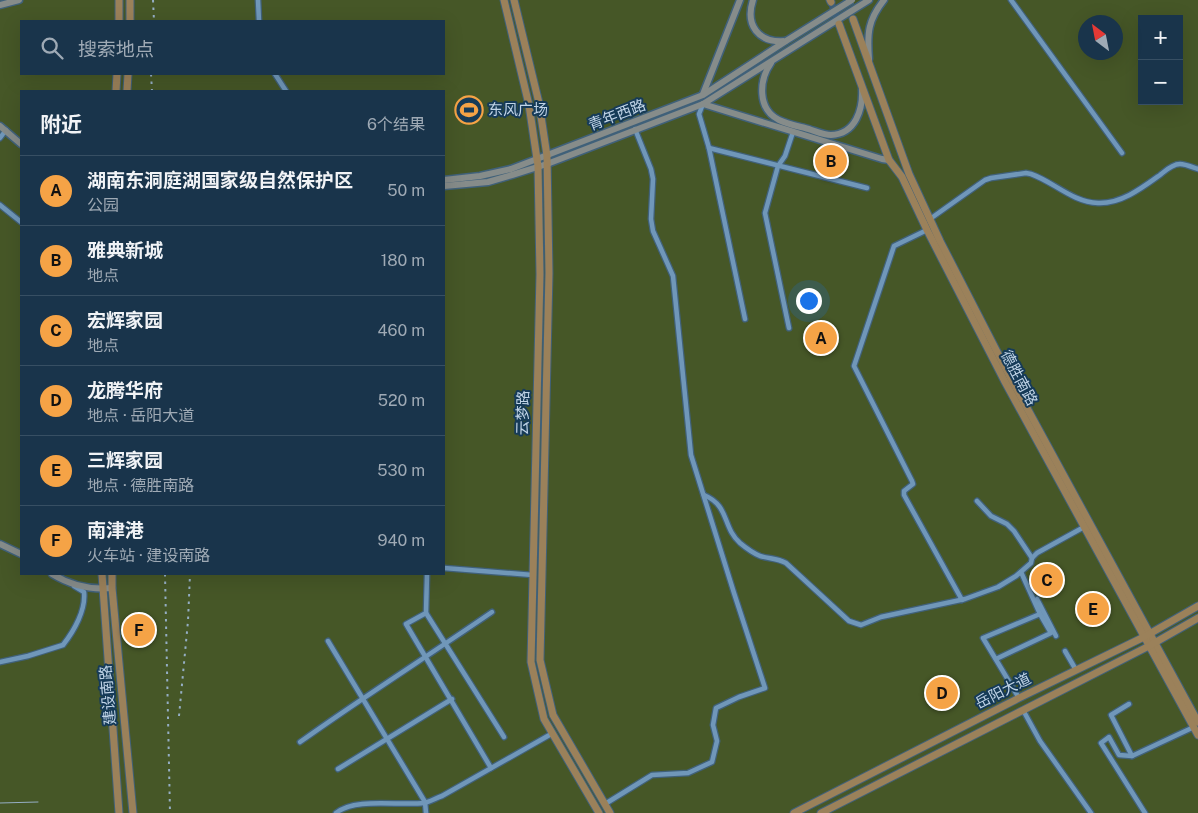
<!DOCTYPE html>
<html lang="zh">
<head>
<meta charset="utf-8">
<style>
  body { margin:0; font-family:"Public Sans","Noto Sans SC",sans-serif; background:#263f55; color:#f1f3f6 }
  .controls { position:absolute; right:15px; top:15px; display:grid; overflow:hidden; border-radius:0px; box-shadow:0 5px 20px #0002 }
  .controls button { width:45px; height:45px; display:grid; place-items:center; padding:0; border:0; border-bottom:1px solid #374f63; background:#19344b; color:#f1f3f6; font:25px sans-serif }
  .compass { position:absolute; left:1078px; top:15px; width:45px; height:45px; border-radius:50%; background:#19344b; box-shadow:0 5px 20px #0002; rotate:328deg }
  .you { position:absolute; left:808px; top:300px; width:18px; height:18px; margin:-12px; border:4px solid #fff; border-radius:50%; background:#1a73e8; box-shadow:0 0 0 8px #1a73e833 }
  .badge { display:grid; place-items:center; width:32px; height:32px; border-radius:50%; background:#f5a346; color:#111; font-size:16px; font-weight:700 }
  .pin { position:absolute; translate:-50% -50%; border:2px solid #fff; box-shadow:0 1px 5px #0006 }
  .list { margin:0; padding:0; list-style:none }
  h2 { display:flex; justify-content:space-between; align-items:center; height:65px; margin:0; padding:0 20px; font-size:21px }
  h2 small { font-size:16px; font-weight:400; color:#9faab5 }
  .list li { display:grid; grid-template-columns:32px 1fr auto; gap:15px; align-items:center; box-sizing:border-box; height:70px; padding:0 20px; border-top:1px solid #374f63 }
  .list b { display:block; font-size:19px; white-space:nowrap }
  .list p { margin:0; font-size:16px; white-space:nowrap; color:#9faab5 }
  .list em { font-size:16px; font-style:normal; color:#9faab5 }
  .icon { flex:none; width:28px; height:28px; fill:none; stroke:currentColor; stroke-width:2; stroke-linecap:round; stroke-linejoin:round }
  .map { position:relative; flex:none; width:1198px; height:813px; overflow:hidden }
  .search { position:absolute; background:#19344b; box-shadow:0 5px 20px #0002; left:20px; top:20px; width:425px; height:55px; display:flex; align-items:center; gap:12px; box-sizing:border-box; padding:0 18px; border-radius:0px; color:#9faab5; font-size:19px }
  .panel { position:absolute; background:#19344b; box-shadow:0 5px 20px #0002; left:20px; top:90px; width:425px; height:485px; border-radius:0px }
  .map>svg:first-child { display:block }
  .park { fill:#465727; fill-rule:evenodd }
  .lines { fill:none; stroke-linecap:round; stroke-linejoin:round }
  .primary-tunnel { stroke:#395a78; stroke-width:7; stroke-dasharray:7 3.5; stroke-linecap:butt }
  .street-casing { stroke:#40617a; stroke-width:7 }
  .secondary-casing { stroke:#40617a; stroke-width:9 }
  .primary-casing { stroke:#40617a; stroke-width:9 }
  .street { stroke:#7097b9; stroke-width:4.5 }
  .secondary { stroke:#868c8a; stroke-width:6 }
  .primary { stroke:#9b815a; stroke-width:7 }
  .tram { stroke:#95aec4; stroke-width:1 }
  .rail { stroke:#95aec4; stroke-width:2; stroke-dasharray:2.5 5; stroke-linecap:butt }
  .secondary-bridge-casing { stroke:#40617a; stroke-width:9; stroke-linecap:butt }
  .secondary-bridge { stroke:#868c8a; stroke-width:6 }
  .labels { text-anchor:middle; stroke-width:4; stroke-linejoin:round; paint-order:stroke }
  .poi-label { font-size:15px; fill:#c0d4e7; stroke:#163b58; text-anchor:start }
  .street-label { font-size:15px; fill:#c0d4e7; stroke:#163b58 }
</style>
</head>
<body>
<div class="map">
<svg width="1198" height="813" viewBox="0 0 1198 813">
  <rect width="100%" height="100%" fill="#214564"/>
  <path class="park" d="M0 0H1198V813H0ZM1142 19H1179V101H1142ZM21 21H444V74H21ZM1086 22H1116V52H1086ZM21 91H444V574H21Z"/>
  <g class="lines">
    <polyline class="primary-tunnel" points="831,2 839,24"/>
    <g class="street-casing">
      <g id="street">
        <polyline points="258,0 259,21"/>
        <polyline points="1011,0 1122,153"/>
        <polyline points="275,74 286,91"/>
        <polyline points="703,104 699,114 709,148 745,319"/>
        <polyline points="0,138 6,130"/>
        <polyline points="709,148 867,188"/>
        <polyline points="0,205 21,222"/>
        <path d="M930 219 985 180 991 178 1026 173 1031 174C1054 182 1072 202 1098 203 1121 204 1142 188 1160 175 1165 171 1172 164 1180 164 1185 164 1192 167 1198 169"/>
        <polyline points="927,230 894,246 854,366 912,481 913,484 904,491 904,495 962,600"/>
        <polyline points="789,328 765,213 778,166 785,156 793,132"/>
        <path d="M704 495C730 506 722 527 740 543 746 548 753 553 760 556 770 559 777 558 786 563L849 621 861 625 881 617 965 599 998 587 1016 576 1031 563 1032 558 1037 553 1084 527"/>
        <polyline points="977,501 991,516 1007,524 1014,531 1032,558"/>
        <polyline points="444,568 533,575"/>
        <polyline points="427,574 426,613 406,624 491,768"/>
        <polyline points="1037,599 1056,636"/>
        <polyline points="426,613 504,737"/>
        <polyline points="328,641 425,802 426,813"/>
        <polyline points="1065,651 1076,670"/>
        <polyline points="996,659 1051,633 1040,614"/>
        <path d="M0 662 28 656 63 645C74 631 86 610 84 592L74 586"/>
        <polyline points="1019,698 983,638 1040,614 1021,572"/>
        <polyline points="1129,704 1111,715 1132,756 1194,727"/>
        <polyline points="1023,710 1040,741 1091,813"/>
        <path d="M300 742C363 697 428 656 492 612"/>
        <polyline points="1132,756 1119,755 1109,737 1101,743 1145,813"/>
        <polyline points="338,769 452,699"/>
        <polyline points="605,804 652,775 688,773 712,762 717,741 713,725 716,708 739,697 765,688 734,593 691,455 673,276 653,231 651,219 653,179 651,169 635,129"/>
        <path d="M336 813C355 797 399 806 424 803 430 802 436 798 442 796L553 733"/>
      </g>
    </g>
    <g class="secondary-casing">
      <g id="secondary">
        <path d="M753 0C745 25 758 43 785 41"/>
        <polyline points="0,5 19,0"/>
        <path d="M869 59C867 33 868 20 884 0"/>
        <path d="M771 63C759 80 757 109 779 120 787 124 797 126 805 128 813 130 823 135 831 135 856 134 863 109 862 89"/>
        <polyline points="703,94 740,0"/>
        <polyline points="703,104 882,159 889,160"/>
        <polyline points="0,126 21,144"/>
        <polyline points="444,180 480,176 511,169 703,95 786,41"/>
        <polyline points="444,186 488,182 512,175 547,164 703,104 869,0"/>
        <polyline points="0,544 21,554"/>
        <path d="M52 574C70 585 91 590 112 588"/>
      </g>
    </g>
    <g class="primary-casing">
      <g id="primary">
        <polyline points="119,0 119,21"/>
        <polyline points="130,0 130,21"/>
        <polyline points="504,0 529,105 538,166 540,274 531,662 544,719 599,813"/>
        <polyline points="514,0 539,103 547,156 549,273 540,660 553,715 610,813"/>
        <polyline points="830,0 831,2"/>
        <polyline points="853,19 909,174 940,241 1009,375 1198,722"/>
        <polyline points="839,24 889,160 902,177 927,230 1004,380 1198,735"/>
        <polyline points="116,91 117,74"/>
        <polyline points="127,91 128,74"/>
        <polyline points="102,574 119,813"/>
        <polyline points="112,574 112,588 133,813"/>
        <polyline points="794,813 1019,698 1144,637 1198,606"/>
        <polyline points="821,813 1149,646 1198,618"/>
      </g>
    </g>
    <use href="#street" class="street"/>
    <use href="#secondary" class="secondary"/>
    <use href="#primary" class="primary"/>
    <polyline class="tram" points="0,803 38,802"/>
    <g class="rail">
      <polyline points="153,0 154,21"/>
      <polyline points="151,74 152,91"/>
      <polyline points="165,574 170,813"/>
      <polyline points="179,716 188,621 190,574"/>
    </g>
    <g class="secondary-bridge-casing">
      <polyline id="secondary-bridge" points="786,41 852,0"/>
    </g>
    <use href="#secondary-bridge" class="secondary-bridge"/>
  </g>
  <defs>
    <g id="stadium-ring" transform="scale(1.4375)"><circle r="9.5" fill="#163b58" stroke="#f5a346" stroke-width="1.5"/><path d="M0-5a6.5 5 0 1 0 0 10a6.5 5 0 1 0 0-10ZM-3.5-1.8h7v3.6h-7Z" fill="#f5a346"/></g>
  </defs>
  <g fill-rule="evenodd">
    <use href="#stadium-ring" x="469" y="110"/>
  </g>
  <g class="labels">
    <g class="poi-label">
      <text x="488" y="115">东风广场</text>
    </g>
    <g class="street-label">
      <text transform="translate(617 115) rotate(-21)" y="5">青年西路</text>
      <text transform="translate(1019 378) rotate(62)" y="5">德胜南路</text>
      <text transform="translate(523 413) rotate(-89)" y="5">云梦路</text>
      <text transform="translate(1003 691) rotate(-27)" y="5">岳阳大道</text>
      <text transform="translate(108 695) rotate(-95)" y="5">建设南路</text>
    </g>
  </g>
</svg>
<div class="controls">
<button>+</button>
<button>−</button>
</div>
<svg class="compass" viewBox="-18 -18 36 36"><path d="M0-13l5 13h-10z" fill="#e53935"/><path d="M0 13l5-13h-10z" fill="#9faab5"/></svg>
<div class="you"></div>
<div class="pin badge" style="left:821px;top:338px">A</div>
<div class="pin badge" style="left:831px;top:161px">B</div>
<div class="pin badge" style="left:1047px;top:580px">C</div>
<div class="pin badge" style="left:942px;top:693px">D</div>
<div class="pin badge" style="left:1093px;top:609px">E</div>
<div class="pin badge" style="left:139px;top:630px">F</div>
<div class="search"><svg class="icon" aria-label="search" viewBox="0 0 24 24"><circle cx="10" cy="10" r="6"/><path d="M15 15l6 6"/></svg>搜索地点</div>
<section class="panel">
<h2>附近<small>6个结果</small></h2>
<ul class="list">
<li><span class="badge">A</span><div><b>湖南东洞庭湖国家级自然保护区</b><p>公园</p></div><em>50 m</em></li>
<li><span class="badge">B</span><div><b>雅典新城</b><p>地点</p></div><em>180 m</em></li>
<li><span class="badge">C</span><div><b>宏辉家园</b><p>地点</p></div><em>460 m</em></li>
<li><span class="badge">D</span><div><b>龙腾华府</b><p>地点 · 岳阳大道</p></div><em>520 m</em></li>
<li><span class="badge">E</span><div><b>三辉家园</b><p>地点 · 德胜南路</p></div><em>530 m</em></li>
<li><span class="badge">F</span><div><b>南津港</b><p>火车站 · 建设南路</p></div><em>940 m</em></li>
</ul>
</section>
</div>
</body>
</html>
